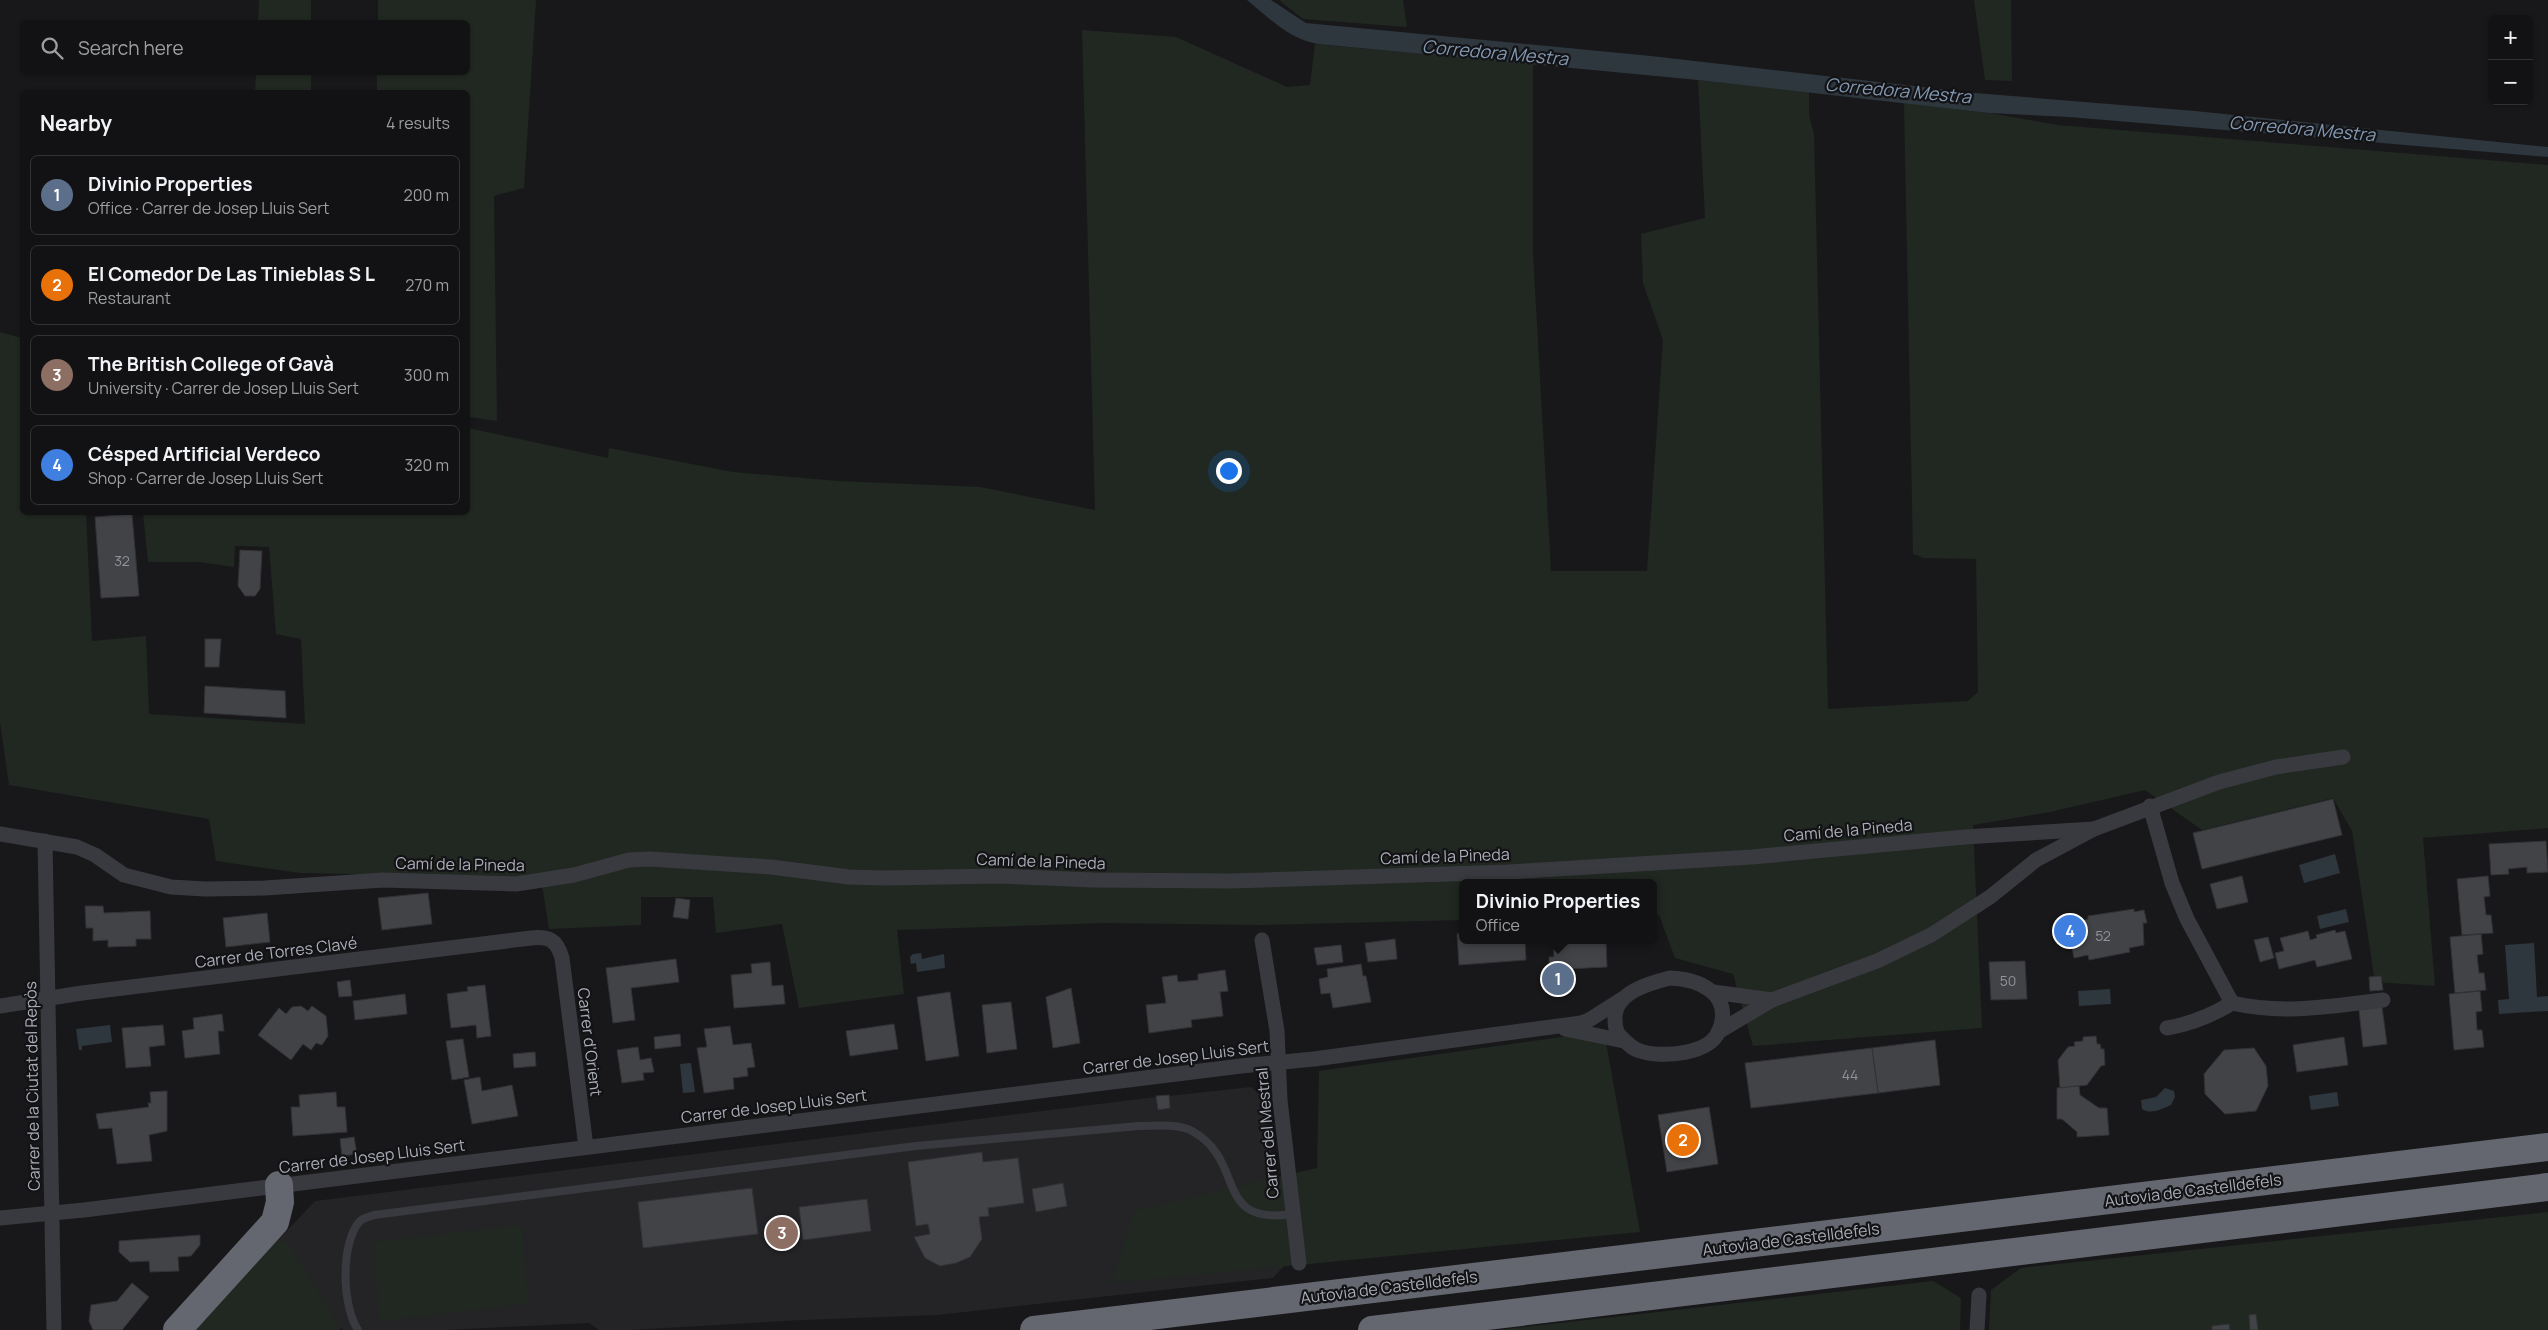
<!DOCTYPE html>
<html lang="en">
<head>
<meta charset="utf-8">
<style>
  body { margin:0; font-family:Manrope,sans-serif; background:#1f2022; color:#f1f3f6 }
  .controls { position:absolute; right:15px; top:15px; display:grid; overflow:hidden; border-radius:8px; box-shadow:0 1px 4px #0004 }
  .controls button { width:45px; height:45px; display:grid; place-items:center; padding:0; border:0; border-bottom:1px solid #313234; background:#121214; color:#f1f3f6; font:25px sans-serif }
  .you { position:absolute; left:1228px; top:470px; width:18px; height:18px; margin:-12px; border:4px solid #fff; border-radius:50%; background:#1a73e8; box-shadow:0 0 0 8px #1a73e833 }
  .badge { display:grid; place-items:center; width:32px; height:32px; border-radius:50%; background:#edbe3d; color:#fff; font-size:16px; font-weight:700 }
  .pin { position:absolute; translate:-50% -50%; border:2px solid #fff; box-shadow:0 1px 5px #0006 }
  .popup { position:absolute; left:1459px; top:879px; width:198px; height:65px; box-sizing:border-box; display:grid; place-content:center; border-radius:8px; background:#121214; filter:drop-shadow(0 1px 4px #0005); font-size:16px; white-space:nowrap; color:#9c9ea0 }
  .popup b { font-size:19px; color:#f1f3f6 }
  .popup::after { content:''; position:absolute; left:50%; top:100%; margin-left:-10px; border:10px solid transparent; border-top-color:#121214 }
  .list { margin:0; padding:0; list-style:none }
  h2 { display:flex; justify-content:space-between; align-items:center; height:65px; margin:0; padding:0 20px; font-size:21px }
  h2 small { font-size:16px; font-weight:400; color:#9c9ea0 }
  .list li { display:grid; grid-template-columns:32px 1fr auto; gap:15px; align-items:center; box-sizing:border-box; height:80px; margin:0 10px 10px; padding:0 10px; border:1px solid #313234; border-radius:8px }
  .list b { display:block; font-size:19px; white-space:nowrap }
  .list p { margin:0; font-size:16px; white-space:nowrap; color:#9c9ea0 }
  .list em { font-size:16px; font-style:normal; color:#9c9ea0 }
  .icon { flex:none; width:28px; height:28px; fill:none; stroke:currentColor; stroke-width:2; stroke-linecap:round; stroke-linejoin:round }
  .map { position:relative; flex:none; width:2548px; height:1330px; overflow:hidden }
  .search { position:absolute; background:#121214; box-shadow:0 1px 4px #0004; left:20px; top:20px; width:450px; height:55px; display:flex; align-items:center; gap:12px; box-sizing:border-box; padding:0 18px; border-radius:8px; color:#9c9ea0; font-size:19px }
  .panel { position:absolute; background:#121214; box-shadow:0 1px 4px #0004; left:20px; top:90px; width:450px; height:425px; border-radius:8px }
  .map>svg:first-child { display:block }
  .built { fill:#242427 }
  .green { fill:#202821 }
  .water { fill:#2e363e }
  .building { fill:#424347; stroke:#323236 }
  .lines { fill:none; stroke-linecap:round; stroke-linejoin:round }
  .lane { stroke:#393a3f; stroke-width:8 }
  .street { stroke:#393a3f; stroke-width:15 }
  .highway { stroke:#656770; stroke-width:28 }
  .labels { text-anchor:middle; stroke-width:4.5; stroke-linejoin:round; paint-order:stroke }
  .number-label { font-size:14px; fill:#91939c }
  .street-label { font-size:16px; fill:#abaeb9; stroke:#131315 }
  .water-label { font-size:18px; font-style:italic; fill:#8399b3; stroke:#131315 }
</style>
</head>
<body>
<div class="map">
<svg width="2548" height="1330" viewBox="0 0 2548 1330">
  <rect width="100%" height="100%" fill="#18181a"/>
  <polygon class="built" points="1251,1087 1265,1099 1284,1266 1273,1278 937,1315 802,1320 631,1330 599,1330 589,1323 446,1330 344,1330 259,1286 246,1274 315,1201 1156,1097 1158,1110 1170,1108 1169,1096"/>
  <g class="green">
    <polygon points="259,0 311,0 311,22 258,22"/>
    <polygon points="378,0 536,0 524,188 494,196 497,421 468,417 468,92 377,92 377,73 468,72 468,22 378,22"/>
    <polygon points="1279,0 1403,0 1407,27 1303,19"/>
    <polygon points="1974,0 2011,0 2012,81 1985,80"/>
    <polygon points="1082,30 1176,37 1287,87 1310,85 1315,44 1533,64 1533,254 1551,571 1647,571 1663,340 1643,283 1641,234 1705,218 1698,80 1809,92 1809,115 1814,134 1828,709 1968,701 1978,692 1976,559 1924,558 1913,554 1904,103 1989,113 2058,125 2548,165 2548,828 2423,838 2435,986 2375,982 2352,831 2333,798 2202,830 2145,790 2050,812 1973,825 1982,1028 1753,1046 1733,974 1675,958 1659,915 1653,915 1653,883 1463,883 1463,920 1260,925 1104,923 897,930 904,994 799,1008 782,924 716,933 713,897 641,897 641,925 549,929 541,878 300,873 216,861 209,819 9,785 0,722 0,332 22,338 22,512 86,513 92,641 146,636 149,714 305,724 301,639 276,634 269,547 235,546 234,567 199,562 148,562 143,513 468,512 468,428 608,458 609,448 733,472 838,481 980,487 1095,510"/>
    <polygon points="256,73 311,73 311,92 255,92"/>
    <polygon points="1604,1031 1640,1232 1112,1283 1134,1211 1317,1168 1319,1071"/>
    <polygon points="2548,1212 2548,1330 1989,1330 1991,1290 2021,1268"/>
    <polygon points="522,1225 528,1304 380,1321 373,1242"/>
    <polygon points="276,1239 290,1245 341,1330 193,1330"/>
    <polygon points="1933,1281 1961,1298 1960,1330 1497,1330"/>
  </g>
  <g class="water">
    <path d="M1247 0H1271L1306 23 1651 56 1975 93 2195 111 2548 147V157L2069 117 1989 113 1698 80 1318 44C1290 40 1269 18 1247 0Z"/>
    <polygon points="2335,854 2340,873 2304,883 2299,865"/>
    <polygon points="2346,909 2349,922 2320,929 2317,916"/>
    <polygon points="2534,943 2537,997 2548,996 2548,1011 2499,1014 2498,1000 2509,999 2505,945"/>
    <polygon points="921,953 922,959 944,954 945,968 917,972 916,963 911,964 910,957 913,954"/>
    <polygon points="2110,989 2111,1004 2079,1006 2078,991"/>
    <polygon points="110,1025 112,1042 82,1046 82,1050 79,1050 76,1029"/>
    <polygon points="691,1063 695,1092 683,1093 680,1064"/>
    <path d="M2165 1088 2174 1091 2175 1097 2171 1105C2162 1109 2151 1115 2142 1109L2141 1100 2156 1097Z"/>
    <polygon points="2337,1092 2339,1106 2311,1110 2309,1096"/>
  </g>
  <g class="building">
    <polygon points="132,514 139,596 101,598 95,517"/>
    <polygon points="240,550 262,551 260,589 255,596 245,596 238,586"/>
    <polygon points="205,639 221,639 219,667 205,667"/>
    <polygon points="205,686 285,691 286,718 204,713"/>
    <polygon points="2333,799 2342,835 2202,869 2193,833"/>
    <polygon points="2546,841 2548,872 2527,873 2527,867 2508,869 2509,874 2491,875 2489,844"/>
    <polygon points="2242,876 2248,902 2217,909 2210,884"/>
    <polygon points="2488,876 2490,896 2484,897 2486,915 2491,915 2493,933 2462,935 2457,879"/>
    <polygon points="428,893 432,924 382,930 378,898"/>
    <polygon points="676,898 690,900 688,919 673,917"/>
    <polygon points="85,906 103,906 104,913 150,911 151,939 136,939 136,946 108,947 108,940 93,941 93,928 86,928"/>
    <polygon points="2134,909 2134,912 2144,910 2147,923 2143,923 2144,945 2129,948 2130,952 2089,960 2088,955 2074,958 2072,948 2068,949 2066,938 2063,939 2061,927 2088,919 2088,916"/>
    <polygon points="267,913 270,942 226,947 223,918"/>
    <polygon points="2335,930 2336,933 2345,931 2352,959 2317,967 2315,960 2279,969 2275,953 2284,951 2280,938 2308,931 2310,940 2317,938 2316,935"/>
    <polygon points="1463,933 1463,940 1525,940 1526,960 1459,965 1457,934"/>
    <polygon points="2481,934 2483,954 2477,955 2479,973 2484,973 2486,990 2455,993 2450,937"/>
    <polygon points="2268,937 2274,958 2260,962 2254,940"/>
    <polygon points="1395,939 1397,959 1368,962 1365,943"/>
    <polygon points="1606,941 1607,967 1566,969 1567,984 1550,985 1549,957 1554,957 1553,943"/>
    <polygon points="1341,945 1343,962 1317,965 1314,948"/>
    <polygon points="676,959 679,982 631,988 635,1020 613,1023 606,968"/>
    <polygon points="2025,961 2027,999 1991,1000 1989,962"/>
    <polygon points="770,962 772,986 783,985 785,1004 734,1008 731,975 752,973 751,964"/>
    <polygon points="1361,964 1363,976 1366,976 1371,1002 1333,1008 1330,993 1321,994 1319,979 1328,977 1327,969"/>
    <polygon points="1225,970 1228,991 1220,992 1223,1016 1191,1020 1192,1027 1149,1033 1146,1005 1166,1003 1162,977 1177,975 1178,982 1198,980 1198,974"/>
    <polygon points="2381,976 2383,990 2370,991 2369,977"/>
    <polygon points="350,980 352,996 339,997 337,982"/>
    <polygon points="485,985 491,1036 477,1038 476,1025 451,1028 447,994 468,991 467,987"/>
    <polygon points="1071,988 1080,1043 1053,1048 1046,997"/>
    <polygon points="2480,991 2482,1011 2476,1012 2477,1030 2482,1030 2484,1047 2454,1050 2449,994"/>
    <polygon points="950,992 959,1056 926,1061 917,997"/>
    <polygon points="405,994 407,1014 355,1020 353,1001"/>
    <polygon points="1011,1002 1017,1049 987,1053 982,1005"/>
    <polygon points="301,1006 308,1011 312,1006 326,1016 328,1036 322,1045 316,1043 311,1050 303,1044 291,1060 258,1035 279,1008 286,1014 292,1007"/>
    <polygon points="2382,1007 2387,1044 2363,1047 2359,1010"/>
    <polygon points="222,1014 224,1031 218,1031 220,1054 185,1058 182,1031 194,1029 193,1018"/>
    <polygon points="894,1024 898,1049 850,1056 846,1031"/>
    <polygon points="163,1025 165,1045 149,1047 151,1066 126,1068 122,1028"/>
    <polygon points="730,1026 733,1045 751,1043 755,1067 747,1068 748,1076 733,1078 734,1089 704,1093 697,1048 707,1047 704,1029"/>
    <polygon points="680,1034 681,1046 655,1049 654,1037"/>
    <polygon points="2096,1036 2097,1044 2100,1044 2101,1049 2104,1049 2105,1065 2101,1066 2087,1085 2060,1088 2058,1060 2068,1047 2075,1046 2074,1042 2083,1041 2083,1037"/>
    <polygon points="2344,1037 2348,1065 2297,1072 2293,1045"/>
    <polygon points="463,1039 469,1077 452,1080 446,1041"/>
    <polygon points="1935,1040 1940,1085 1878,1093 1872,1048"/>
    <polygon points="638,1047 640,1060 651,1058 654,1072 643,1073 644,1080 622,1083 617,1050"/>
    <polygon points="1872,1048 1878,1093 1751,1108 1745,1063"/>
    <polygon points="2254,1048 2266,1066 2268,1086 2256,1111 2225,1114 2205,1094 2204,1074 2224,1050"/>
    <polygon points="535,1052 536,1066 514,1068 513,1054"/>
    <polygon points="480,1077 482,1091 512,1085 518,1116 472,1124 464,1080"/>
    <polygon points="2079,1086 2080,1095 2099,1108 2107,1108 2109,1135 2077,1137 2077,1132 2062,1119 2057,1119 2057,1088"/>
    <polygon points="167,1091 167,1131 149,1135 152,1161 117,1164 112,1128 99,1129 96,1114 149,1107 148,1103 151,1103 150,1092"/>
    <polygon points="336,1092 337,1107 345,1107 347,1132 293,1136 291,1107 300,1107 299,1095"/>
    <polygon points="1169,1095 1170,1108 1158,1110 1156,1096"/>
    <polygon points="1709,1107 1718,1164 1667,1172 1658,1115"/>
    <polygon points="354,1137 357,1154 342,1156 340,1139"/>
    <polygon points="982,1152 983,1162 1018,1158 1024,1203 988,1208 989,1216 979,1217 982,1239 970,1257 956,1263 940,1266 925,1258 914,1237 930,1234 928,1224 916,1226 908,1162"/>
    <polygon points="1063,1183 1067,1206 1036,1212 1032,1189"/>
    <polygon points="752,1188 758,1234 643,1248 638,1202"/>
    <polygon points="867,1199 871,1231 803,1240 799,1207"/>
    <polygon points="200,1235 200,1245 191,1256 178,1257 179,1271 150,1272 149,1261 130,1262 119,1252 119,1241"/>
    <polygon points="132,1283 149,1297 122,1330 93,1330 89,1321 91,1305 117,1301"/>
    <polygon points="2256,1314 2258,1330 2250,1330 2249,1315"/>
    <polygon points="2229,1324 2230,1330 2212,1330 2212,1326"/>
  </g>
  <g class="lines">
    <path class="lane" d="M358 1330C342 1306 340 1243 360 1221 363 1218 369 1217 374 1215L916 1146 1139 1126C1155 1126 1177 1123 1192 1131 1247 1161 1212 1226 1293 1214"/>
    <g class="street">
      <polyline points="2150,806 2172,883 2187,919 2232,1003"/>
      <polyline points="0,834 77,847 95,855 124,875 171,887 205,889 265,888 383,880 516,884 574,875 629,860 650,859 771,867 849,877 884,878 1001,876 1093,880 1231,881 1509,872 1752,857 1965,837 2094,829"/>
      <polyline points="45,841 54,1330"/>
      <polyline points="1262,940 1277,1031 1280,1100 1299,1263"/>
      <path d="M1670 978C1699 979 1734 994 1719 1031 1709 1055 1661 1058 1640 1051 1632 1049 1625 1041 1619 1035 1615 1030 1615 1023 1615 1017 1616 992 1650 983 1670 978Z"/>
      <polyline points="1713,992 1772,1000"/>
      <path d="M0 1006 82 993 531 938C549 936 557 940 562 958L586 1147"/>
      <path d="M2167 1028C2191 1024 2211 1016 2232 1003 2283 1015 2332 1006 2383 1000"/>
      <polyline points="1565,1029 1624,1041"/>
      <polyline points="1718,1032 1772,1000 1877,961 1931,935 1990,897 2036,860 2094,829 2219,782 2276,767 2343,757"/>
      <polyline points="0,1218 84,1210 1241,1066 1314,1059 1581,1023 1589,1020 1622,999"/>
      <polyline points="1977,1330 1979,1295"/>
    </g>
    <g class="highway">
      <polyline points="177,1330 275,1222 280,1202 279,1185"/>
      <polyline points="1034,1330 2548,1147"/>
      <polyline points="1372,1330 2548,1187"/>
    </g>
  </g>
  <g class="labels">
    <g class="number-label">
      <text x="122" y="566">32</text>
      <text x="2103" y="941">52</text>
      <text x="2008" y="986">50</text>
      <text x="1850" y="1080">44</text>
    </g>
    <g class="street-label">
      <text transform="translate(1848 830) rotate(-5)" y="6">Camí de la Pineda</text>
      <text transform="translate(1445 856) rotate(-2)" y="6">Camí de la Pineda</text>
      <text transform="translate(1041 861) rotate(2)" y="6">Camí de la Pineda</text>
      <text transform="translate(460 864) rotate(1)" y="6">Camí de la Pineda</text>
      <text transform="translate(276 952) rotate(-7)" y="6">Carrer de Torres Clavé</text>
      <text transform="translate(590 1042) rotate(83)" y="6">Carrer d'Orient</text>
      <text transform="translate(1176 1057) rotate(-7)" y="6">Carrer de Josep Lluis Sert</text>
      <text transform="translate(32 1086) rotate(-91)" y="6">Carrer de la Ciutat del Repòs</text>
      <text transform="translate(774 1106) rotate(-7)" y="6">Carrer de Josep Lluis Sert</text>
      <text transform="translate(1267 1133) rotate(-95)" y="6">Carrer del Mestral</text>
      <text transform="translate(372 1156) rotate(-7)" y="6">Carrer de Josep Lluis Sert</text>
      <text transform="translate(2193 1190) rotate(-7)" y="6">Autovia de Castelldefels</text>
      <text transform="translate(1791 1239) rotate(-7)" y="6">Autovia de Castelldefels</text>
      <text transform="translate(1389 1287) rotate(-7)" y="6">Autovia de Castelldefels</text>
    </g>
    <g class="water-label">
      <text transform="translate(1495 53) rotate(5)" y="6">Corredora Mestra</text>
      <text transform="translate(1898 91) rotate(5)" y="6">Corredora Mestra</text>
      <text transform="translate(2302 129) rotate(5)" y="6">Corredora Mestra</text>
    </g>
  </g>
</svg>
<div class="controls">
<button>+</button>
<button>−</button>
</div>
<div class="you"></div>
<div class="pin badge" style="left:1558px;top:979px;background:#5c6f8a">1</div>
<div class="popup"><b>Divinio Properties</b>Office</div>
<div class="pin badge" style="left:1683px;top:1140px;background:#e8710a">2</div>
<div class="pin badge" style="left:782px;top:1233px;background:#8d6e63">3</div>
<div class="pin badge" style="left:2070px;top:931px;background:#3f7fe0">4</div>
<div class="search"><svg class="icon" aria-label="search" viewBox="0 0 24 24"><circle cx="10" cy="10" r="6"/><path d="M15 15l6 6"/></svg>Search here</div>
<section class="panel">
<h2>Nearby<small>4 results</small></h2>
<ul class="list">
<li><span class="badge" style="background:#5c6f8a">1</span><div><b>Divinio Properties</b><p>Office · Carrer de Josep Lluis Sert</p></div><em>200 m</em></li>
<li><span class="badge" style="background:#e8710a">2</span><div><b>El Comedor De Las Tinieblas S L</b><p>Restaurant</p></div><em>270 m</em></li>
<li><span class="badge" style="background:#8d6e63">3</span><div><b>The British College of Gavà</b><p>University · Carrer de Josep Lluis Sert</p></div><em>300 m</em></li>
<li><span class="badge" style="background:#3f7fe0">4</span><div><b>Césped Artificial Verdeco</b><p>Shop · Carrer de Josep Lluis Sert</p></div><em>320 m</em></li>
</ul>
</section>
</div>
</body>
</html>
